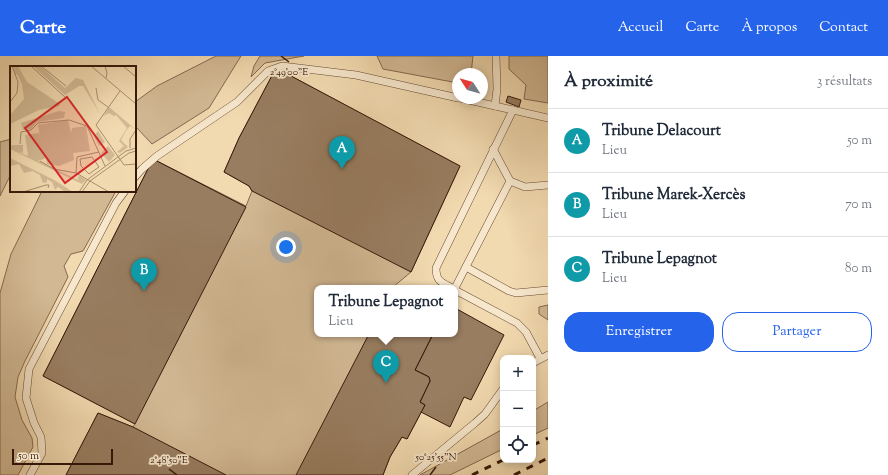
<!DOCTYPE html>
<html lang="fr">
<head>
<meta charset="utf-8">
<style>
  body { margin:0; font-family:"Sorts Mill Goudy",serif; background:#f6f6f7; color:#1f2937 }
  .controls { position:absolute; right:12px; bottom:12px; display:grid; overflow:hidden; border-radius:8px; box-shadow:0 2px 10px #0003 }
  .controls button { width:36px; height:36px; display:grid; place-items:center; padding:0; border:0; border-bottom:1px solid #e0e1e3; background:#fff; color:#1f2937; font:20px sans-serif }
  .compass { position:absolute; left:452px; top:12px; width:36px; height:36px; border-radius:50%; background:#fff; box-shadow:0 2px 10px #0003; rotate:306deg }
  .scale { position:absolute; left:12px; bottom:10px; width:101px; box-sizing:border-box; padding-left:4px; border:2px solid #37190a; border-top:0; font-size:11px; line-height:14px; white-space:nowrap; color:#37190a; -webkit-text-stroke:3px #f7e7cc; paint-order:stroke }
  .you { position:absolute; left:286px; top:191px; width:14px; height:14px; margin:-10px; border:3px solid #fff; border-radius:50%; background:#1a73e8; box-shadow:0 0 0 6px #1a73e833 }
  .badge { display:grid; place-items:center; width:26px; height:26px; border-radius:50%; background:#2563eb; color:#fff; font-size:13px; font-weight:700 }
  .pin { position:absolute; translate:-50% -33px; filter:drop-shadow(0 1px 2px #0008) }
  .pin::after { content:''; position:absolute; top:21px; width:14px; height:12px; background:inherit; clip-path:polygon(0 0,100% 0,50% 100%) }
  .popup { position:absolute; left:314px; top:229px; width:144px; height:52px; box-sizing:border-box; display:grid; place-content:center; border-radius:8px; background:#fff; filter:drop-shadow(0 1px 3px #0005); font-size:13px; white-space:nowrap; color:#747a83 }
  .popup b { font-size:15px; color:#1f2937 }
  .popup::after { content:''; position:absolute; left:50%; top:100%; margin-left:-8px; border:8px solid transparent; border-top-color:#fff }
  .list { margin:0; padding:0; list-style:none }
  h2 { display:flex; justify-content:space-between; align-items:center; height:52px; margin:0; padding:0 16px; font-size:17px }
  h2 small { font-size:13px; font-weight:400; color:#747a83 }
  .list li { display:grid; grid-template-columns:26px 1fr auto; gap:12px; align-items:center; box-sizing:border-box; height:64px; padding:0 16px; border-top:1px solid #e0e1e3 }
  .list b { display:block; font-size:15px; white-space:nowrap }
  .list p { margin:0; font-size:13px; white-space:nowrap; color:#747a83 }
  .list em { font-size:13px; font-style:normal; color:#747a83 }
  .actions { display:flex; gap:8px; padding:12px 16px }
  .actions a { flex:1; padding:9px 0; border:1px solid #2563eb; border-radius:16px; text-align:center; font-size:14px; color:#2563eb }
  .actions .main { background:#2563eb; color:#fff }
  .icon { flex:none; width:22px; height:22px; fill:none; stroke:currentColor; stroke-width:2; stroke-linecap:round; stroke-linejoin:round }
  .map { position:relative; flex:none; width:548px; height:419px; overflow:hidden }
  header { display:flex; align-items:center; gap:24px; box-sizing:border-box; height:56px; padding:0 20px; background:#2563eb; color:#fff }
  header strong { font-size:19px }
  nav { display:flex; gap:22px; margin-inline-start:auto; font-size:14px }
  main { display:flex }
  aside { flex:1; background:#fff }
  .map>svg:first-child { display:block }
  .green { fill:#d2b994; stroke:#84694f }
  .building { fill:#987d60; stroke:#37190a }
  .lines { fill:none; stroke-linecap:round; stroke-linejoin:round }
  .service-casing { stroke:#664934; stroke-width:8 }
  .service { stroke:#f7e7cc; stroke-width:7 }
  .rail { stroke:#37190a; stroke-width:3; stroke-dasharray:7 7; stroke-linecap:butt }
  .ticks { fill:none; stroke:#37190a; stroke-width:1.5 }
  .inset-road { fill:none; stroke:#a78d6e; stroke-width:1 }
  .view { fill:#d62828; fill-opacity:0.15; stroke:#d62828; stroke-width:2 }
  .inset-edge { fill:none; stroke:#37190a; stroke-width:2 }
  .ticks-label { font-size:10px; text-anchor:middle; fill:#37190a; stroke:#f7e7cc; stroke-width:3.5; stroke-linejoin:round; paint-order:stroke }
</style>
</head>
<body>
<header>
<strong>Carte</strong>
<nav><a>Accueil</a><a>Carte</a><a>À propos</a><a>Contact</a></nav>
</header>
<main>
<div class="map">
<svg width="548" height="419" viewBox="0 0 548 419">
  <rect width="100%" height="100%" fill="#f2dab0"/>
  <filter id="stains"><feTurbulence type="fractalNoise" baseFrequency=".005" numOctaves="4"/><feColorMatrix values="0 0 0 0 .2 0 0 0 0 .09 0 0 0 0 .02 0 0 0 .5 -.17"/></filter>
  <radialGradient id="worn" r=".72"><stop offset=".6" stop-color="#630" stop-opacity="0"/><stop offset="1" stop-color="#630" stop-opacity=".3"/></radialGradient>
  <g class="green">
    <polygon points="216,0 241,0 209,52 152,88 135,70 135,46 157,30"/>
    <polygon points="260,0 304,0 265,7 251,21 254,10"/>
    <polygon points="377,0 473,0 471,18 458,18 458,27 383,13"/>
    <polygon points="509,0 548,0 548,47 524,43 526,29 509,13"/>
    <polygon points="276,12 460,110 411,216 393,231 395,232 317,232 317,278 433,278 425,349 407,383 402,381 390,401 383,419 66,419 98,357 133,371 135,368 43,320 153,103 246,150 252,135 249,130 224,116 239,82"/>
    <polygon points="11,83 11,118 0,140 0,86"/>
    <polygon points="42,135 116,135 83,195 71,198 64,210 68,221 25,305 18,321 15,341 22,364 32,382 33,391 18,419 0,419 0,237 11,198"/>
    <polygon points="548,249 548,264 539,258 539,251"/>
    <polygon points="548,346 548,372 533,379 533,355"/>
    <polygon points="503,373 503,393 450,419 420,419"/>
  </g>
  <g class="building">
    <polygon points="276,12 460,110 411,216 254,136 252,135 249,130 224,116 239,82"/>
    <polygon points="508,40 521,44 519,51 506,46"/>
    <polygon points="153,103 246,151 135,368 43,320"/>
    <polygon points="455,252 504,279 471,344 464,341 450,371 421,356 425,349 420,346 430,325 429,321 415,314 433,278 455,278"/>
    <polygon points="369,278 433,278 415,314 429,321 430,325 420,346 425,349 407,383 402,381 390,401 383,419 296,419"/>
    <polygon points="98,357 133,371 226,419 66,419"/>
  </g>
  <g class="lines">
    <g class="service-casing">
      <g id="service">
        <polyline points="460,42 548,62"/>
        <polyline points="495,50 497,33 496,0"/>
        <polyline points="135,121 142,113 157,100 237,46 268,15 282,10 356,19 458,42"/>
        <polyline points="510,125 525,131 548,129"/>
        <polyline points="466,211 509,235 516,237 548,234"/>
        <path d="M452 232C441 226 436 225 436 212L513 54"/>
        <polyline points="455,232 510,125 493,93"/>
        <polyline points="455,234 517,267 526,276 540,302"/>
        <polyline points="533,307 548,299"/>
        <polyline points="30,419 42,397 41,381 34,367 26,342 29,313 116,147 125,135"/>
        <polyline points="412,419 475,367 485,358 503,333"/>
      </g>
    </g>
    <use href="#service" class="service"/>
    <g class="rail">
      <polyline points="533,389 548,382"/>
      <polyline points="472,419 503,404"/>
      <polyline points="514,419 548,402"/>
    </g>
  </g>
  <path class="ticks" d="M281 0 289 6M169 413 177 419M430 419 436 411"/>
  <g transform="translate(10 10)">
    <rect width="126" height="126" fill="#f2dab0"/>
    <path d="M3 0H8L17 16 50 38 49 40 29 44 0 58V49L14 33 12 18 7 8 5 9ZM23 0H30L55 22 66 12 73 14 90 48 73 20H69L55 29ZM99 41 125 63 120 60 116 65 111 74 118 81 110 87 107 86 114 80 109 75 117 62 106 49 104 50 99 47 94 50ZM49 45 55 46 54 52 27 56 21 63 13 64 11 57ZM58 54 61 67 62 62 76 60 80 85 63 87 64 94 49 100 37 98 36 92 28 95 18 90 64 112 69 114 67 111 70 110 76 114 72 118 0 83 2 79H13V87L8 86 18 90 15 69 29 67 30 70 28 59ZM88 65 95 76 89 80 84 70ZM98 80 105 89 99 96 91 87ZM0 92 46 115 63 126H55L48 121 45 124 42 116 37 113V116L33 117 30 109 23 105 14 107 9 98 0 100Z" fill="#d2b994"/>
    <path class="inset-road" d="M21 0 56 32M31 0 56 20M81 0 126 38M95 0 97 7 96 12M113 0 126 11M86 22 88 34 98 41M110 25 86 59 114 99 126 98M0 36 7 27 8 16 2 0M10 78 11 66 21 64 28 57 59 54 77 60 95 100M120 82V73L126 64M70 93 71 100 79 108 89 101 82 91M70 93 82 91M30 95 44 103 66 107 99 126M66 107 67 91 89 86M13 126 36 119H39L38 122M69 126 77 114 116 85 126 82M72 126 80 115 119 87 126 85"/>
    <path class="view" d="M57 31 97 86 55 117 15 62Z"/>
    <rect width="126" height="126" class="inset-edge"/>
  </g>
  <g class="ticks-label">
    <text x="289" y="19">2°49'00"E</text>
    <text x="436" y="404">50°25'55"N</text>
    <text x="169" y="407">2°48'50"E</text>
  </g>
  <rect width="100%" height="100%" filter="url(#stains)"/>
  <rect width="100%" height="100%" fill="url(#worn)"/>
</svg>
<div class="controls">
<button>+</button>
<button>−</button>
<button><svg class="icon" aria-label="locate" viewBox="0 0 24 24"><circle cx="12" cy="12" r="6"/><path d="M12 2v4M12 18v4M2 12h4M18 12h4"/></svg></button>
</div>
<svg class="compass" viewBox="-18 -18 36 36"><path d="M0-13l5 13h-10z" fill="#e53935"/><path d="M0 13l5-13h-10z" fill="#747a83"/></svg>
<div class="scale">50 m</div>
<div class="you"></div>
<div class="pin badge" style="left:342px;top:113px;background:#0f9aa8">A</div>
<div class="pin badge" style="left:144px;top:235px;background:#0f9aa8">B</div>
<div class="pin badge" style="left:386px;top:327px;background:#0f9aa8">C</div>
<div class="popup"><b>Tribune Lepagnot</b>Lieu</div>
</div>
<aside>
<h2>À proximité<small>3 résultats</small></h2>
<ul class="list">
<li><span class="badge" style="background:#0f9aa8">A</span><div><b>Tribune Delacourt</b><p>Lieu</p></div><em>50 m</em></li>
<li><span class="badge" style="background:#0f9aa8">B</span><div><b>Tribune Marek-Xercès</b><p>Lieu</p></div><em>70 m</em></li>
<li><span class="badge" style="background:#0f9aa8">C</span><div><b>Tribune Lepagnot</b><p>Lieu</p></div><em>80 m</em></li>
</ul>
<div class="actions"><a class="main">Enregistrer</a><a>Partager</a></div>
</aside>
</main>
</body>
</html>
